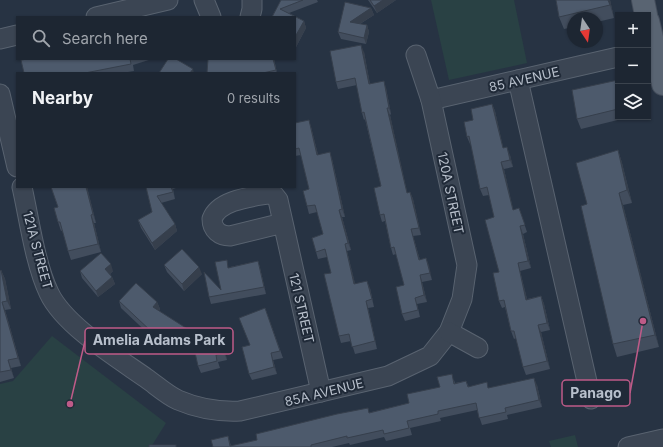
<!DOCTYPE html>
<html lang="en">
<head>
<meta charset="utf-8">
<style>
  body { margin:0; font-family:Inter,sans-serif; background:#252e3a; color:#f1f3f6 }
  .controls { position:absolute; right:12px; top:12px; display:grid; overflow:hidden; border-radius:0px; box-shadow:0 1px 3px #0004 }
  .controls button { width:36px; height:36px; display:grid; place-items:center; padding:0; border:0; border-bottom:1px solid #3b434d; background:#1d2632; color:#f1f3f6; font:20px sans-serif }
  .compass { position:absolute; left:567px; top:12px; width:36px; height:36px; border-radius:50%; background:#1d2632; box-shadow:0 1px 3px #0004; rotate:167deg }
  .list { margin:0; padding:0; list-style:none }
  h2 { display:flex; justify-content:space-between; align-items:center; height:52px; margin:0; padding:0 16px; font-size:17px }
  h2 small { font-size:13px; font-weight:400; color:#a0a5ac }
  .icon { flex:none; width:22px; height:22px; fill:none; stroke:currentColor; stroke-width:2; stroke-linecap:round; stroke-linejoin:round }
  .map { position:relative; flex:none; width:663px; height:447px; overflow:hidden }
  .search { position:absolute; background:#1d2632; box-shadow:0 1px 3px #0004; left:16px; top:16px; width:280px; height:44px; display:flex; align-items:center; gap:10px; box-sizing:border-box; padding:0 14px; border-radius:0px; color:#a0a5ac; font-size:15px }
  .panel { position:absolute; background:#1d2632; box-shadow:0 1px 3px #0004; left:16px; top:72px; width:280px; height:116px; border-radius:0px }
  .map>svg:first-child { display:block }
  .green { fill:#294144 }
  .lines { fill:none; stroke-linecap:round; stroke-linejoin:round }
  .minor-casing { stroke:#596370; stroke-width:21 }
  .major-casing { stroke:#454e5c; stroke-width:24 }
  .minor { stroke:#3b4553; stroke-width:19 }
  .major { stroke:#596472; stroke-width:22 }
  .wall { fill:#424d5d }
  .shaded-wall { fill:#363f4c }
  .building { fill:#4d5a6c; stroke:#363f4c }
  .labels { text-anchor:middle; stroke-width:4; stroke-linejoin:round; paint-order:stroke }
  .street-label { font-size:13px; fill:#b8c0cc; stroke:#202a38 }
  .leader { fill:none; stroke:#be5b88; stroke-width:1.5 }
  .callout-dot { fill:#be5b88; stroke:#202a38; stroke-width:1.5 }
  .callout { fill:#202a38; stroke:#be5b88; stroke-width:1.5 }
  .callout-label { font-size:14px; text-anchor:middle; font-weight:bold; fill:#b8c0cc }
</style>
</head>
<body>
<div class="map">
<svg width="663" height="447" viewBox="0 0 663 447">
  <rect width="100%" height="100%" fill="#273343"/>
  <g class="green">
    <polygon points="431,0 514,0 527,63 449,80"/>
    <polygon points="52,336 166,423 151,447 0,447 0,384 13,381"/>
    <polygon points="575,435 578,447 551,447 549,441"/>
  </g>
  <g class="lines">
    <g class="minor-casing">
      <g id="minor">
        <polyline points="204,0 211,17"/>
        <polyline points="96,17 168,0"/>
        <polyline points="250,17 252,9 252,0"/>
        <polyline points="0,39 17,35"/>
        <polyline points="518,80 591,399"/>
        <polyline points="0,94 17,167"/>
        <polyline points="431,100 618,57"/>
        <path d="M22 187C29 218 35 264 49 293 64 325 116 357 146 378 156 385 167 395 178 400 199 409 218 412 240 411L388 376 430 356 449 332 462 299 467 265 431 100 416 55"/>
        <path d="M283 223 230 236C220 236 212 230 212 219 219 200 251 197 268 194L274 195 278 200 321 392"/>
        <polyline points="449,332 478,348"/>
        <polyline points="628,447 663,439"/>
      </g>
    </g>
    <g class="major-casing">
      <g id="major">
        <polyline points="643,0 646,15"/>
        <polyline points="648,21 663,84"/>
      </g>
    </g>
    <use href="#minor" class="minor"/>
    <use href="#major" class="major"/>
  </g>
  <g class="wall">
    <polygon points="281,0 317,0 318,2 289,13 304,21 306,28 295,49 295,17 272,17"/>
    <polygon points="368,0 396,0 377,13"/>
    <polygon points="556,0 610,0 614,18 597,22 597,18 573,18 573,27 564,29 559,17"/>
    <polygon points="371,8 374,15 360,24 367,25 369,32 366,44 341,39 338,32"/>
    <polygon points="364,52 370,84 386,88 391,114 390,115 407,193 410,192 413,199 421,235 413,236 420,260 426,258 432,280 422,282 427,302 417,304 420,317 405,321 402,314 404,285 396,254 393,255 391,248 385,221 382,222 380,215 381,186 365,119 364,120 362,113 357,85 338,89 336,82"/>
    <polygon points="28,59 152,59 133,65 134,71 122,73 24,73"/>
    <polygon points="274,59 277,73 207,73"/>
    <polygon points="618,80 618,117 630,117 581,129 577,119"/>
    <polygon points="492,104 495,111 503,148 510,155 513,167 504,169 513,210 519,208 527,232 523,234 531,268 520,271 527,299 541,296 544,304 550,330 541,332 550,369 526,375 523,367 516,338 514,339 511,331 505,307 502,308 499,301 499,272 494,217 489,195 483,196 480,189 471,144 470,144 467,137 473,120"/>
    <polygon points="295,123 311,127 318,155 332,159 345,217 342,217 351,250 347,251 355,284 370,288 374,307 368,308 377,349 355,354 351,341 341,343 339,336 331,273 327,257 318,259 316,252 323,234 317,212 309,214 307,206 309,189 301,155 295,156"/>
    <polygon points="618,150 622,163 632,203 623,205 659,347 617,357 613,344 587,204"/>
    <polygon points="51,187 87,187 96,223 94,223 101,252 71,260 68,251 63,230 61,231 58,222 58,207"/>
    <polygon points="146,187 179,187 173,189 175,199 161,203 175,224 177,231 155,250 141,228 138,220 152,212"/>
    <polygon points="258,261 260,268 266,294 211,304 209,297 221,290 230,267"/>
    <polygon points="164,265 202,274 184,291 167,272"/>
    <polygon points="1,270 5,279 11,309 5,310 21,366 11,368 14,378 0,382 0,271"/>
    <polygon points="80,271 113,271 110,274 112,277 115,284 98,297 82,278"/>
    <polygon points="119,301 157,302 160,309 159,311 189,335 177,353 155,340 121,308"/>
    <polygon points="265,308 283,358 273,360 277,374 252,380 249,374"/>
    <polygon points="219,332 222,339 227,360 218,362 220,368 201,373 198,366"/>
    <polygon points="454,380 455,383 466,381 469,387 489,388 537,385 542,407 507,415 508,419 482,425 477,410 440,418 441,421 410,428 412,435 386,441 384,437 350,445 349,443 332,447 213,447 228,436 231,446 409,403 440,387"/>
  </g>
  <g class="shaded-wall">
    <polygon points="383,0 396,0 377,13 374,6"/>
    <polygon points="608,0 610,0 614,18 610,5"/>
    <polygon points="371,8 374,15 353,28 350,22"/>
    <polygon points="304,21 306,28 295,49 295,37"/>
    <polygon points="367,25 369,32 366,44 364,38"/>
    <polygon points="361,45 364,52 371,91 369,84"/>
    <polygon points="273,59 274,59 277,73 276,73 276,70"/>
    <polygon points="193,69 194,73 190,73"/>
    <polygon points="384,81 386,88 391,114 389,108"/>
    <polygon points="492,104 495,111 505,156"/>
    <polygon points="387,108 390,115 409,200 407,193"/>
    <polygon points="309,120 311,127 320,162 317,155"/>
    <polygon points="507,147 510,155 513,167 510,160"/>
    <polygon points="618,150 622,163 632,203 627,190"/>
    <polygon points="330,152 332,159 345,217 342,209"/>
    <polygon points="501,162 504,169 515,217 513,210"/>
    <polygon points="86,187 87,187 96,223 93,214"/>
    <polygon points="171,187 172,187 175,199 173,192"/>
    <polygon points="410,192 413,199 421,235 419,228"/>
    <polygon points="619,193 623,205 659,347 655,335"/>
    <polygon points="339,210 342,217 351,250 348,243"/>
    <polygon points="91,215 94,223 101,252 98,244"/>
    <polygon points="175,224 177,231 155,250 152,243"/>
    <polygon points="520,226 523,234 531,268 528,261"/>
    <polygon points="411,229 413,236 422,267 419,260"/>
    <polygon points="345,244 347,251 357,291 354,284"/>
    <polygon points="426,258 429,265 432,280 430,273"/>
    <polygon points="258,261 260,268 266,294 264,287"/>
    <polygon points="518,263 529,307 526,300"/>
    <polygon points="111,264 113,271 108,276 105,269"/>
    <polygon points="199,267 202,274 184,291 182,284"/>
    <polygon points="1,270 5,279 11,309 7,301"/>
    <polygon points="420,275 422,282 427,302 424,295"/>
    <polygon points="112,277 115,284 98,297 96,291"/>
    <polygon points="367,281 370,288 374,307 372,299"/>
    <polygon points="541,296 544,304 550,330 547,323"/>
    <polygon points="366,301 368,308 377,349 375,341"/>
    <polygon points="2,302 5,310 21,366 18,358"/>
    <polygon points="157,302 160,309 156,314 153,307"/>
    <polygon points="538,325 541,332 550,369 547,361"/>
    <polygon points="186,328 189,335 177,353 174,346"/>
    <polygon points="219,332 222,339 227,360 224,353"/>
    <polygon points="271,353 277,374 274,367"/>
    <polygon points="8,360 11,368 14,378 11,370"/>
    <polygon points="534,378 537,385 542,407 539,400"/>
  </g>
  <g class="building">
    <polygon points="281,0 303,0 280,9 304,21 295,37 295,17 272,17"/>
    <polygon points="370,0 383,0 374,6"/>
    <polygon points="556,0 608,0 610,5 559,17"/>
    <polygon points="345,2 371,8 350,22 367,25 364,38 338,32"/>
    <polygon points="361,45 369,84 384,81 389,108 387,108 407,193 410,192 419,228 411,229 419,260 426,258 430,273 420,275 424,295 415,298 418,310 402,314 396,287 404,285 394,247 391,248 384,214 380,215 374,188 381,186 364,112 362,113 355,78 336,82 330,51"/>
    <polygon points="28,59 130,59 131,64 85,73 24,73 21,60"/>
    <polygon points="168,59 176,59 193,69 190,73 159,73"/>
    <polygon points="208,59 273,59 276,70 263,73 207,73"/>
    <polygon points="618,80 618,109 577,119 572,90"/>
    <polygon points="492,104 503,148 507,147 510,160 501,162 513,210 519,208 525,225 520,226 528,261 518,263 526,300 541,296 547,323 538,325 547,361 523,367 514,331 511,331 504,300 499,301 493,273 499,272 485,220 494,217 487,187 480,189 469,136 467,137 464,122 473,120 471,109"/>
    <polygon points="309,120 317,155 330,152 342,209 339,210 348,243 345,244 354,284 367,281 372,299 366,301 375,341 352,347 349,334 339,336 324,274 331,273 325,249 316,252 312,238 323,234 315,205 307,206 303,191 309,189 299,148 295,149 295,123"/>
    <polygon points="618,150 627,190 619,193 655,335 613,344 581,206 587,204 576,163"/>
    <polygon points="51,187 86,187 93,214 91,215 98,244 68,251 60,222 58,222 54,208 58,207"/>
    <polygon points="146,187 171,187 173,192 157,196 175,224 152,243 138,220 152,212"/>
    <polygon points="182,249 199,267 182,284 164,265"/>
    <polygon points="101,253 111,264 105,269 112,277 96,291 80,271"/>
    <polygon points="227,260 228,268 258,261 264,287 209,297 204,272 221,290 215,262"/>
    <polygon points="1,270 7,301 2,302 18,358 8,360 11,370 0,372 0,271"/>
    <polygon points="136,283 157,302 153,307 186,328 174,346 153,333 119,301"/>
    <polygon points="265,308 280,351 271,353 274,367 249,374 242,347 250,345 239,318"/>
    <polygon points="219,332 224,353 216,355 217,361 198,366 192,339"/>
    <polygon points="452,374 454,384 466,381 468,387 487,382 488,388 534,378 539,400 505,408 506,412 479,418 476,403 438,411 438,414 407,421 409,428 384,434 383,430 347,438 347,436 311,445 311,447 213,447 211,440 228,436 230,446 257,440 256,434 337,414 368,408 369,413 409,403 407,394 440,387 437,377"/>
    <rect x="149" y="445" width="27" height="2"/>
  </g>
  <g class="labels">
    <g class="street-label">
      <text transform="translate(524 79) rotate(-13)" y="5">85 AVENUE</text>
      <text transform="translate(451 193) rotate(78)" y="5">120A STREET</text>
      <text transform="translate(38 250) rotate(75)" y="5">121A STREET</text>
      <text transform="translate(302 308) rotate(77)" y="5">121 STREET</text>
      <text transform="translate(324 392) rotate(-14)" y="5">85A AVENUE</text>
    </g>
  </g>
  <path class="leader" d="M70 404L85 341M643 321L630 393"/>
  <g class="callout-dot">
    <circle cx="70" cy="404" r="4"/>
    <circle cx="643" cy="321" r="4"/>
  </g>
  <g class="callout">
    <rect x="85" y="328" width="148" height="26" rx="4"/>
    <rect x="562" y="380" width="68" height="26" rx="4"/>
  </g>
  <g class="callout-label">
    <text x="159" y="345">Amelia Adams Park</text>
    <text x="596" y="398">Panago</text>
  </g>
</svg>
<div class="controls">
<button>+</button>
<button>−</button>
<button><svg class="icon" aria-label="layers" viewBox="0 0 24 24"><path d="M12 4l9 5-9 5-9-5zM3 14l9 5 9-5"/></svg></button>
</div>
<svg class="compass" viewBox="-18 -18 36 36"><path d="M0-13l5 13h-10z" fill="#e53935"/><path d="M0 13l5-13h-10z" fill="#a0a5ac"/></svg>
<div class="search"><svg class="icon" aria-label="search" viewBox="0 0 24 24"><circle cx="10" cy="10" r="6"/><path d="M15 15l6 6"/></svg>Search here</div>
<section class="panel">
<h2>Nearby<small>0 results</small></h2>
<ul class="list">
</ul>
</section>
</div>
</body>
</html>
